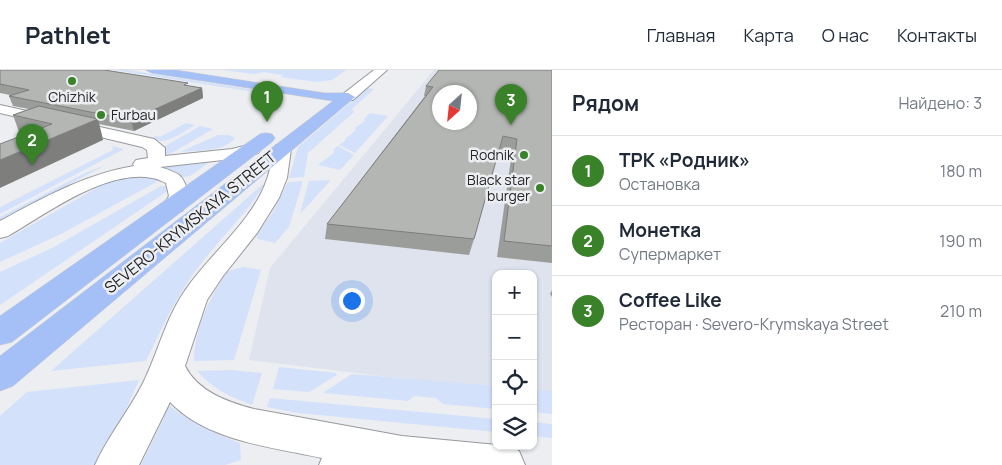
<!DOCTYPE html>
<html lang="ru">
<head>
<meta charset="utf-8">
<style>
  body { margin:0; font-family:Manrope,sans-serif; background:#f2f2f3; color:#1f2937 }
  .controls { position:absolute; right:15px; bottom:15px; display:grid; overflow:hidden; border-radius:10px; box-shadow:0 1px 4px #0004 }
  .controls button { width:45px; height:45px; display:grid; place-items:center; padding:0; border:0; border-bottom:1px solid #e0e1e3; background:#fff; color:#1f2937; font:25px sans-serif }
  .compass { position:absolute; left:432px; top:15px; width:45px; height:45px; border-radius:50%; background:#fff; box-shadow:0 1px 4px #0004; rotate:207deg }
  .you { position:absolute; left:351px; top:230px; width:18px; height:18px; margin:-12px; border:4px solid #fff; border-radius:50%; background:#1a73e8; box-shadow:0 0 0 8px #1a73e833 }
  .badge { display:grid; place-items:center; width:32px; height:32px; border-radius:50%; background:#398229; color:#fff; font-size:16px; font-weight:700 }
  .pin { position:absolute; translate:-50% -41px; filter:drop-shadow(0 1px 2px #0008) }
  .pin::after { content:''; position:absolute; top:26px; width:18px; height:15px; background:inherit; clip-path:polygon(0 0,100% 0,50% 100%) }
  .list { margin:0; padding:0; list-style:none }
  h2 { display:flex; justify-content:space-between; align-items:center; height:65px; margin:0; padding:0 20px; font-size:21px }
  h2 small { font-size:16px; font-weight:400; color:#747a83 }
  .list li { display:grid; grid-template-columns:32px 1fr auto; gap:15px; align-items:center; box-sizing:border-box; height:70px; padding:0 20px; border-top:1px solid #e0e1e3 }
  .list b { display:block; font-size:19px; white-space:nowrap }
  .list p { margin:0; font-size:16px; white-space:nowrap; color:#747a83 }
  .list em { font-size:16px; font-style:normal; color:#747a83 }
  .icon { flex:none; width:28px; height:28px; fill:none; stroke:currentColor; stroke-width:2; stroke-linecap:round; stroke-linejoin:round }
  .map { position:relative; flex:none; width:552px; height:395px; overflow:hidden }
  header { display:flex; align-items:center; gap:30px; box-sizing:border-box; height:70px; padding:0 25px; background:#fff; border-bottom:1px solid #e0e1e3 }
  header strong { font-size:24px }
  nav { display:flex; gap:28px; margin-inline-start:auto; font-size:18px }
  main { display:flex }
  aside { flex:1; background:#fff }
  .map>svg:first-child { display:block }
  .built { fill:#dee3ee; fill-rule:evenodd }
  .green { fill:#d4e1fa }
  .lines { fill:none; stroke-linecap:round; stroke-linejoin:round }
  .minor-casing { stroke:#97999c; stroke-width:2 }
  .major-casing { stroke:#cbcbcb; stroke-width:1 }
  .minor { fill:#fff; fill-rule:evenodd }
  .major { fill:#a5c0f6; fill-rule:evenodd }
  .wall { fill:#9b9d9a }
  .shaded-wall { fill:#7e7f7d }
  .building { fill:#b4b6b3; stroke:#7e7f7d; fill-rule:evenodd }
  .poi-dot { fill:#398229; stroke:#eceef2; stroke-width:2 }
  .labels { text-anchor:middle; stroke-width:5; stroke-linejoin:round; paint-order:stroke }
  .far-poi-label { font-size:14px; fill:#252627; stroke:#eceef2; text-anchor:end }
  .street-label { font-size:16px; fill:#252627; stroke:#eceef2 }
</style>
</head>
<body>
<header>
<strong>Pathlet</strong>
<nav><a>Главная</a><a>Карта</a><a>О нас</a><a>Контакты</a></nav>
</header>
<main>
<div class="map">
<svg width="552" height="395" viewBox="0 0 552 395">
  <rect width="100%" height="100%" fill="#eceef2"/>
  <path class="built" d="M434 0H552V327L533 325V204H496V320L249 290 270 198ZM440 22H470V52H440Z"/>
  <g class="green">
    <polygon points="114,0 128,0 274,23 267,24"/>
    <polygon points="223,0 346,0 332,10 317,12 280,7 283,5 264,2 254,4"/>
    <polygon points="367,18 374,19 352,39 354,42 308,83 304,107 289,108 298,77"/>
    <polygon points="370,43 388,46 355,83 339,75 346,70 345,69 356,60 355,58 365,51 364,49"/>
    <path d="M186 53 195 55C183 62 166 76 152 69L155 66 160 67Z"/>
    <polygon points="200,56 213,59 170,84 160,85 162,78"/>
    <path d="M218 65H229L235 68C223 83 197 80 180 82Z"/>
    <polygon points="112,76 124,79 0,144 0,137 113,80"/>
    <polygon points="338,76 354,85 340,100 318,95 335,82 333,80"/>
    <polygon points="214,89 190,106 183,107 172,100 148,97"/>
    <polygon points="106,95 0,150 0,147 85,103"/>
    <polygon points="134,104 162,109 61,164 0,192 0,173 107,112"/>
    <polygon points="331,110 300,144 309,111"/>
    <polygon points="303,111 289,157 275,173 258,169 256,165 273,142 288,112"/>
    <path d="M265 114C246 144 221 167 200 195 177 224 162 258 146 291L51 301 262 115Z"/>
    <polygon points="161,116 169,116 169,120 0,235 0,202 52,178"/>
    <path d="M244 197 261 200 234 290 194 291C194 258 209 230 226 203L231 200Z"/>
    <polygon points="279,297 336,303 337,305 309,322 273,319"/>
    <path d="M231 300 262 303 252 335C230 327 213 319 197 301Z"/>
    <polygon points="352,304 496,316 496,339 443,334 436,328 414,326 408,331 324,323 324,322"/>
    <polygon points="139,310 114,366 98,395 0,395 0,346 27,322"/>
    <polygon points="533,319 552,321 552,344 533,342"/>
    <polygon points="270,328 496,349 496,362 298,343 267,337"/>
    <path d="M168 335C191 352 213 363 240 373L241 390 225 395H141L163 350Z"/>
    <polygon points="533,352 552,354 552,368 533,366"/>
  </g>
  <g class="lines">
    <g class="minor-casing">
      <g id="minor">
        <polygon points="374,0 387,0 353,30 343,30 341,27 343,24"/>
        <path d="M0 35 154 69 165 78V86L232 79 252 74 258 75 261 79 258 83 232 89 160 97C181 104 183 104 189 126L182 141 174 142 166 141 163 136 169 126 166 113C161 111 156 108 152 108 106 99 46 144 8 166L0 168V151C43 128 85 104 134 96L133 94 136 90 148 88 147 80 142 77 0 43Z"/>
        <path d="M282 74 288 75 291 79 287 108 279 128 257 163 223 206 207 230 185 296C198 322 228 332 254 339L402 366 508 376 519 381 525 395H319L322 388C272 377 207 371 170 332L139 395H95C108 366 129 341 143 313 158 283 165 250 184 222 209 184 252 153 267 109 271 99 271 89 273 79L276 75Z"/>
      </g>
    </g>
    <g class="major-casing">
      <g id="major">
        <polygon points="146,0 175,0 324,23 348,23 355,27 13,316 0,321 0,286 333,31 152,3"/>
        <polygon points="266,63 272,64 275,68 272,72 12,272 0,275 0,246 260,64"/>
      </g>
    </g>
    <use href="#minor" class="minor"/>
    <use href="#major" class="major"/>
  </g>
  <g class="wall">
    <polygon points="0,0 189,16 202,18 203,28 134,61 99,54 103,70 22,66 20,65 13,45 29,39 13,36 9,26 10,25 0,23"/>
    <polygon points="552,0 552,193 497,187 512,82 499,79 474,169 469,185 325,169 327,154 425,26 424,26 426,16"/>
    <polygon points="552,220 552,227 550,224"/>
  </g>
  <g class="shaded-wall">
    <polygon points="202,18 203,28 134,61 131,50"/>
    <polygon points="98,49 103,70 0,118 0,90"/>
  </g>
  <g class="building">
    <polygon points="0,0 104,0 188,13 184,15 202,18 131,50 9,26 29,20 0,14"/>
    <path d="M439 0H552V176L504 171 517 69 503 66 474 169 327 154 433 17 426 16ZM440 22H470V52H440Z"/>
    <polygon points="39,36 98,49 0,90 0,74 52,54 13,45"/>
  </g>
  <g class="poi-dot">
    <circle cx="72" cy="11" r="5"/>
    <circle cx="101" cy="45" r="5"/>
    <circle cx="524" cy="85" r="5"/>
    <circle cx="540" cy="118" r="5"/>
  </g>
  <g class="labels">
    <g class="far-poi-label">
      <text x="72" y="32" text-anchor="middle">Chizhik</text>
      <text x="111" y="50" text-anchor="start">Furbau</text>
      <text x="514" y="90">Rodnik</text>
      <text x="530" y="115">Black star<tspan x="530" dy="16">burger</tspan></text>
    </g>
    <g class="street-label">
      <text transform="translate(190 152) rotate(-39)" y="6">SEVERO-KRYMSKAYA STREET</text>
    </g>
  </g>
</svg>
<div class="controls">
<button>+</button>
<button>−</button>
<button><svg class="icon" aria-label="locate" viewBox="0 0 24 24"><circle cx="12" cy="12" r="6"/><path d="M12 2v4M12 18v4M2 12h4M18 12h4"/></svg></button>
<button><svg class="icon" aria-label="layers" viewBox="0 0 24 24"><path d="M12 4l9 5-9 5-9-5zM3 14l9 5 9-5"/></svg></button>
</div>
<svg class="compass" viewBox="-18 -18 36 36"><path d="M0-13l5 13h-10z" fill="#e53935"/><path d="M0 13l5-13h-10z" fill="#747a83"/></svg>
<div class="you"></div>
<div class="pin badge" style="left:267px;top:52px">1</div>
<div class="pin badge" style="left:32px;top:95px">2</div>
<div class="pin badge" style="left:511px;top:55px">3</div>
</div>
<aside>
<h2>Рядом<small>Найдено: 3</small></h2>
<ul class="list">
<li><span class="badge">1</span><div><b>ТРК «Родник»</b><p>Остановка</p></div><em>180 m</em></li>
<li><span class="badge">2</span><div><b>Монетка</b><p>Супермаркет</p></div><em>190 m</em></li>
<li><span class="badge">3</span><div><b>Coffee Like</b><p>Ресторан · Severo-Krymskaya Street</p></div><em>210 m</em></li>
</ul>
</aside>
</main>
</body>
</html>
